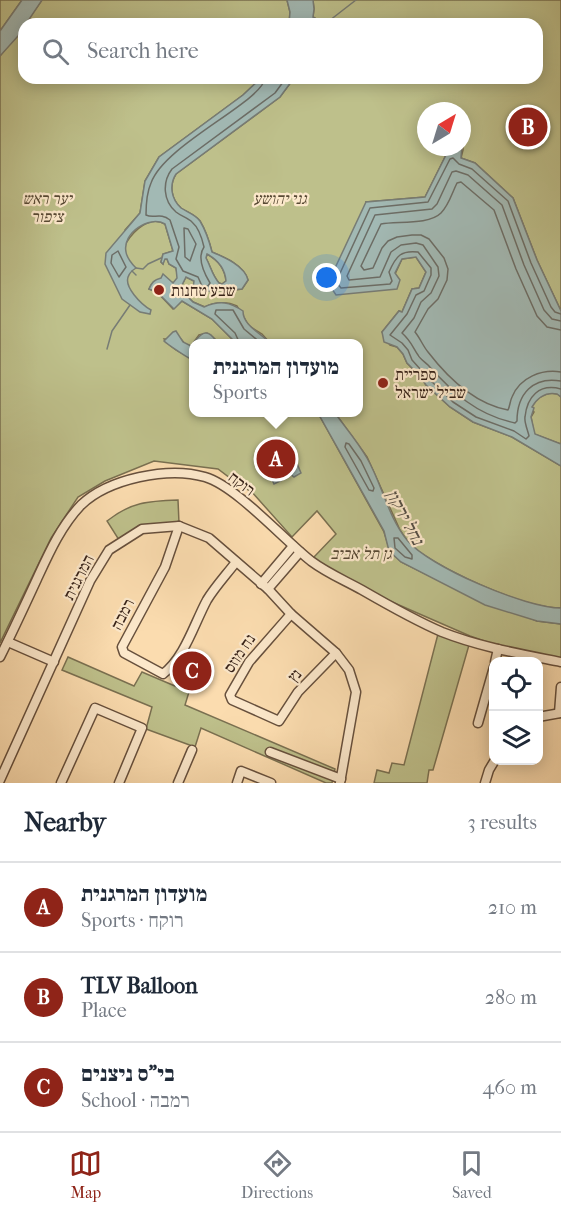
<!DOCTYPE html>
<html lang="en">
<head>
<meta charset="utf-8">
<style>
  body { margin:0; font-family:"IM FELL French Canon","Frank Ruhl Libre",serif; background:#f6f6f7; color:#1f2937 }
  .controls { position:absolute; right:18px; bottom:18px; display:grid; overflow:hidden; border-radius:12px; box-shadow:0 3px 15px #0003 }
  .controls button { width:54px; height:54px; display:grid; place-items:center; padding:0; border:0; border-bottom:2px solid #e0e1e3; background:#fff; color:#1f2937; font:30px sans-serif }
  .compass { position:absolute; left:417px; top:102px; width:54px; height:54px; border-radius:50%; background:#fff; box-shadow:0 3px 15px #0003; rotate:38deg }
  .you { position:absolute; left:327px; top:278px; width:21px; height:21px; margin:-15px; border:4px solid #fff; border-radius:50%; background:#1a73e8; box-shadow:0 0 0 9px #1a73e833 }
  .badge { display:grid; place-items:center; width:39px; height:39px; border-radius:50%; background:#8f2418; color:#fff; font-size:20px; font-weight:700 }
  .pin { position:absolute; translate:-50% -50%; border:3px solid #fff; box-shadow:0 2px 6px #0006 }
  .popup { position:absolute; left:189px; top:339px; width:174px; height:78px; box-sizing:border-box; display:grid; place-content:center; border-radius:12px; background:#fff; filter:drop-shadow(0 2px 4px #0005); font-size:20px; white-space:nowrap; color:#747a83 }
  .popup b { font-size:22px; color:#1f2937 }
  .popup::after { content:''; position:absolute; left:50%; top:100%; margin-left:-12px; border:12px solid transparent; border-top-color:#fff }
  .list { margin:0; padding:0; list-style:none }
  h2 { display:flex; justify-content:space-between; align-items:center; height:78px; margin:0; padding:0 24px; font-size:26px }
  h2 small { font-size:20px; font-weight:400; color:#747a83 }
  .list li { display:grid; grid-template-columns:39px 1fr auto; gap:18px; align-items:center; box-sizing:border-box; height:90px; padding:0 24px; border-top:2px solid #e0e1e3 }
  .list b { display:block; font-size:22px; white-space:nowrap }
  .list p { margin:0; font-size:20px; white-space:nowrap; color:#747a83 }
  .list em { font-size:20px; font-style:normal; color:#747a83 }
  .icon { flex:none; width:33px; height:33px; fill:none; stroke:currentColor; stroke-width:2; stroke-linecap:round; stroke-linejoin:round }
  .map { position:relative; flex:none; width:561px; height:783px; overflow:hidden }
  .search { position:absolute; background:#fff; box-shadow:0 3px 15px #0003; left:18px; right:18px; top:18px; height:66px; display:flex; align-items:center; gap:15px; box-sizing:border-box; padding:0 21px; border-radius:18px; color:#747a83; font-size:22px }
  .sheet { height:348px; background:#fff }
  nav { display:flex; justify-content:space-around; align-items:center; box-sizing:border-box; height:84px; border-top:2px solid #e0e1e3; background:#fff; font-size:16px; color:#747a83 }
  nav a { display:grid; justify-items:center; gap:3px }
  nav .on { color:#8f2418 }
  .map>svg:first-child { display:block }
  .green { fill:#bec08b; stroke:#7a7051; stroke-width:1.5 }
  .water { fill:#a2b9b4; stroke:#777c75; stroke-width:1.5; fill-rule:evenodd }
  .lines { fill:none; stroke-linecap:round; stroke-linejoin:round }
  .shore { stroke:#6c6d66; stroke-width:1.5 }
  .stream { stroke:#777c75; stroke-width:1.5 }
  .minor-casing { stroke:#67503d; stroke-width:11 }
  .minor { stroke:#fce8cb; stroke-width:8 }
  .poi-dot { fill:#8f2418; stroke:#fce8cb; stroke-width:2 }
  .labels { text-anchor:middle; stroke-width:4.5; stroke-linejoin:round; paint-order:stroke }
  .park-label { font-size:16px; font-style:italic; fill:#584934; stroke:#fce8cb }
  .poi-label { font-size:16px; fill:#362117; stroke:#fce8cb; text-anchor:start }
  .street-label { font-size:16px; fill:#362117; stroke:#fce8cb }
  .water-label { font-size:18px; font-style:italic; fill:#564f46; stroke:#fce8cb }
</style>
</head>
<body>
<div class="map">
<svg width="561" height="783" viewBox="0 0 561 783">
  <rect width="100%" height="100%" fill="#fbdcaf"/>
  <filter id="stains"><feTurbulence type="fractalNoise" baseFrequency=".00333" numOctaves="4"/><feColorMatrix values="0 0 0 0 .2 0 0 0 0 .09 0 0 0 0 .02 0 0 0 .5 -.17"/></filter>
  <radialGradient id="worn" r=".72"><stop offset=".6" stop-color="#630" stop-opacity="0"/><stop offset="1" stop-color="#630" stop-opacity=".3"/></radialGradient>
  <g class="green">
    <polygon points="0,0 22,0 0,31"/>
    <polygon points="42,0 287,0 290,12 289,24 25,24"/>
    <path d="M313 0H561V311L537 260 513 198 475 163 461 158 463 150 462 111H426V147H450L425 197 366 202 395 274 402 259 416 257 426 272 419 288 412 289 402 312 399 311 382 332 390 345 397 347 403 354 407 363 419 375 426 385 450 407 473 422 512 437 561 466V608C523 608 450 573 418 551 411 546 405 538 400 530L367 457 335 413 358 412V344L270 343 262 334 249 326 237 306C227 301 214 302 205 307L193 302 180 289 186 277 194 281 195 287 229 291 242 289 248 280C244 265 224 257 212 252 209 240 206 231 200 221 196 215 187 212 181 208 171 199 169 185 176 174L280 97 294 78H537V24H324L313 17 314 9Z"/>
    <path d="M24 26V78H261L243 95 159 157 145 181 140 213 125 230 126 243C134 230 150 215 165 224L173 251 163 254 161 262 163 264 164 259H167L169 264 176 268 178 278 174 283C163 279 154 276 149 289L157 292 173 309 182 301 212 319 236 343H214L215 339 207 333 199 335 191 346 185 344 181 339H164C168 346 183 355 191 357L193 353 194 412 318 413 384 532 390 551 401 562 438 580 537 621 561 624V659L499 646 470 636 360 588 313 558 336 534 317 511 292 537 251 491 242 487 218 469 154 461 105 481 78 497 51 538 0 643V56Z"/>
    <path d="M207 254C218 260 225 268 226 281L222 284 219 283C212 275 211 267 206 258Z"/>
    <path d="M550 393 558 394 561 397V444L534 434 531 417 534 412 531 407C535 400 542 395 550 393Z"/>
    <path d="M178 500 179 523 140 525 119 540 107 521C131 502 148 501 178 500Z"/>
    <polygon points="438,634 469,645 433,770 429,770 427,783 374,783 377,770 389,773 392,763 404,765"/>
    <polygon points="68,657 134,686 142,672 189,692 185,705 335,769 332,783 326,783 201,728 195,747 146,729 152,707 62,670"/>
  </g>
  <g class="water">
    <polygon points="22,0 42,0 18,36 0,56 0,31"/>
    <polygon points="287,0 313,0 314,9 313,17 324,24 289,24 290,12"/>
    <path d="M261 78H294L280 97 176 174C169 185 171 199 181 208 187 212 196 215 200 221 206 231 209 240 212 252 224 257 245 266 248 280L242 289 199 292 193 288 194 281 186 277 180 289 193 302 204 307C220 300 230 302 243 311 243 326 261 333 270 343H236L212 319 182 301 174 309 157 292 149 289C152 282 154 280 161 278L163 274 173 283 177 278 176 268 169 264 167 259H165L163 264 161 262 163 254 173 251 165 224C149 215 122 233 126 252 127 258 132 264 136 268 133 270 130 272 129 275 122 286 142 305 151 310L150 314 140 312 122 299 105 264 106 253 140 213 145 181 159 157 243 95ZM207 254C218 260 225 268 226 281L222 284 219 283C212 275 211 267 206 258Z"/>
    <path d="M462 145 461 158 475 163 513 198 537 260 561 311V397L557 394C546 392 538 397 532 407L534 408 531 417 535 434 561 444V466L512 437 473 422 450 407 426 385 419 375 407 363 403 354 397 347 384 342 382 332 399 311 402 312 412 289 419 288 426 272 416 257 402 259 395 273 400 280 397 289 336 295 328 283 366 202 425 197 450 147H462Z"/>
    <path d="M176 331 183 342 191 346C199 336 206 325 216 341L214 343H203L200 341 194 344 193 353 189 358C185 356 167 344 164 341L173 332Z"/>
    <path d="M318 413H335C345 427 358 442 367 458 382 484 388 517 407 540 429 567 526 608 561 608V624L537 621 485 605 401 562 389 551 384 531Z"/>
    <polygon points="293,454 301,473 294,477 284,469 280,471 282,480 274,484 268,471 276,460"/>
  </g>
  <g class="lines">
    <g class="shore">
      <path d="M265 78C262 102 165 144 151 183 147 192 146 205 146 215 154 219 160 212 170 220L179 247 176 259 183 271 198 277 202 286H208L210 283C204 273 197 257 204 247 202 238 199 228 192 222 188 218 181 216 176 212 163 201 162 182 172 169L275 93 286 78"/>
      <polygon points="184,228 188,229 196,244 190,261 185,257"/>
      <polygon points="118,251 126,267 119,277 111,263 112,255"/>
      <path d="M561 314 555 312 551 307 531 263 508 201 472 169 459 164 453 158 450 159 428 202 370 208 336 282 341 288 390 284 392 281 389 272C396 256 401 250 418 252L431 268V275L424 291 416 295 407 314 390 335 402 343 408 350 412 360 430 380 453 402 476 417 514 431 526 439 529 436C528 431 524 422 525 417 527 397 539 383 561 389"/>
      <path d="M561 321 552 319 544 310 524 265 502 205 468 175 456 171 452 172 437 204 432 209 375 215 347 276 349 280 380 277 391 252 401 245 416 243 423 245 438 267 439 276 431 293 421 302 414 318 402 333C411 341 412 346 418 355 420 359 425 362 428 365 453 393 477 415 515 423L517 421C517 394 533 376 561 381"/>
      <path d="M561 330 547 327 537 316 516 269 494 210 461 182 457 183C452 193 449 205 441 213 429 225 397 221 381 224L361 266 364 270 373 268 382 248 388 241 397 237 412 235H421L429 239 444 258 448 269 447 280 438 299 428 309 415 332C420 338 423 346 428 352 448 378 475 404 508 410 510 406 510 401 512 397 520 377 542 369 561 372"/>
      <polyline points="240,344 235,333 215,314 216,310 233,310 244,329 262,344"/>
      <polygon points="346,443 349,444 361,461 374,488 373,491 369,490 345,447"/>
      <polygon points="394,538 398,538 412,555 412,559 405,557 395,548"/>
    </g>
    <g class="stream">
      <polyline points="325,24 356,0"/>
      <polyline points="136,268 143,269 148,264 161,258"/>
      <polyline points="132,271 136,275"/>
      <polyline points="107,349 112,331 130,305"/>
    </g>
    <g class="minor-casing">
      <g id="minor">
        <path d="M179 526 165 567 122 647 124 653 163 674C185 657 194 624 207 600 215 587 226 575 236 562"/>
        <polyline points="261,584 293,546"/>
        <polyline points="268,589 300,552"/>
        <polyline points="291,614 249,662 230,695 232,700 279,721 298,692 336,653"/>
        <polyline points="8,642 54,662"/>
        <path d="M0 657C13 631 25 605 37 579 49 553 61 526 81 505 108 479 168 466 205 477 236 486 283 539 311 561 327 573 344 580 362 590 388 605 414 620 442 632 480 647 521 654 561 662"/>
        <polyline points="495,662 498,649"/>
        <polyline points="559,713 561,687"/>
        <polyline points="538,717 561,713"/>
        <polyline points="478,723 494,667"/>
        <polyline points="270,752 341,779"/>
        <polyline points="0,780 90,581 109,550 142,529 179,526 209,538 268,589 291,614 336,653 349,670 356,692 340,783"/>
        <polyline points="61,783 95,708 142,728 119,783"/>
        <polyline points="178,783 192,750"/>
        <polyline points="237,783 241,771 271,783"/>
        <polyline points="485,783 489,770 495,760"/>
      </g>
    </g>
    <use href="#minor" class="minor"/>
  </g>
  <g class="poi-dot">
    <circle cx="159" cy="290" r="6"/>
    <circle cx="383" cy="383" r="6"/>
  </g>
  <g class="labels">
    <g class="park-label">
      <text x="47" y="204">יער ראש<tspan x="47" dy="18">ציפור</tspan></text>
      <text x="280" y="204">גני יהושע</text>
      <text x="361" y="559">גן תל אביב</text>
    </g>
    <g class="poi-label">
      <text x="171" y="296">שבע טחנות</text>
      <text x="395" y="380">ספריית<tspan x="395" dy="18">שביל ישראל</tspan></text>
    </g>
    <g class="street-label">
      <text transform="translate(242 483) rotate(37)" y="6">רוקח</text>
      <text transform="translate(78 577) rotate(-63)" y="6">המרגנית</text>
      <text transform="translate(122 614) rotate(-63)" y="6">רמבה</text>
      <text transform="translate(239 653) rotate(-56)" y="6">נח מוזס</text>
      <text transform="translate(294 675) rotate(-48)" y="6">נץ</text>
    </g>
    <g class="water-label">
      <text transform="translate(405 517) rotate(62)" y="6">נחל ירקון</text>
    </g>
  </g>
  <rect width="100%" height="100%" filter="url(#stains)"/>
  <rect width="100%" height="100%" fill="url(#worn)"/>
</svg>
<div class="controls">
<button><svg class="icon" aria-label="locate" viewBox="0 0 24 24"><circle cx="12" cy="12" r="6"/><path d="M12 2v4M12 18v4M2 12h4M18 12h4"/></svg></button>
<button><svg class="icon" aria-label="layers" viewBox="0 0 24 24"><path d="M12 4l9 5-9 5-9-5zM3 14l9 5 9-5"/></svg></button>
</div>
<svg class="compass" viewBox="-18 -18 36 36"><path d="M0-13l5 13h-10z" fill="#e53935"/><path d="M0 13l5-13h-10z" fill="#747a83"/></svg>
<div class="you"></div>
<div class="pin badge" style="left:276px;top:459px">A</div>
<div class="popup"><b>מועדון המרגנית</b>Sports</div>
<div class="pin badge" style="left:528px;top:127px">B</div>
<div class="pin badge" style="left:192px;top:671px">C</div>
<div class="search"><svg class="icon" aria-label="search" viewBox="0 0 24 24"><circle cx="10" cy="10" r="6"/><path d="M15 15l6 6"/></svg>Search here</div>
</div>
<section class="sheet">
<h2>Nearby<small>3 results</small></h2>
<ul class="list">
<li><span class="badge">A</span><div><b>מועדון המרגנית</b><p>Sports · רוקח</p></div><em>210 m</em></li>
<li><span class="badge">B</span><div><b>TLV Balloon</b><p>Place</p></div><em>280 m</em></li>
<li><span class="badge">C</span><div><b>בי&quot;ס ניצנים</b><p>School · רמבה</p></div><em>460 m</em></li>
</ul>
</section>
<nav>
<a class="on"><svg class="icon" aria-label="map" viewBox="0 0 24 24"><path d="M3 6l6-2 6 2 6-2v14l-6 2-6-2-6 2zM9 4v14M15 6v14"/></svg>Map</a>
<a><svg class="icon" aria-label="directions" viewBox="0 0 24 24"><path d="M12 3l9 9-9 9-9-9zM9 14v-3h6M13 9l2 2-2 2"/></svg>Directions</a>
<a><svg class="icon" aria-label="saved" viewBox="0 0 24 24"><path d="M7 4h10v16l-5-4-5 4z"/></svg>Saved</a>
</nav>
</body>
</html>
